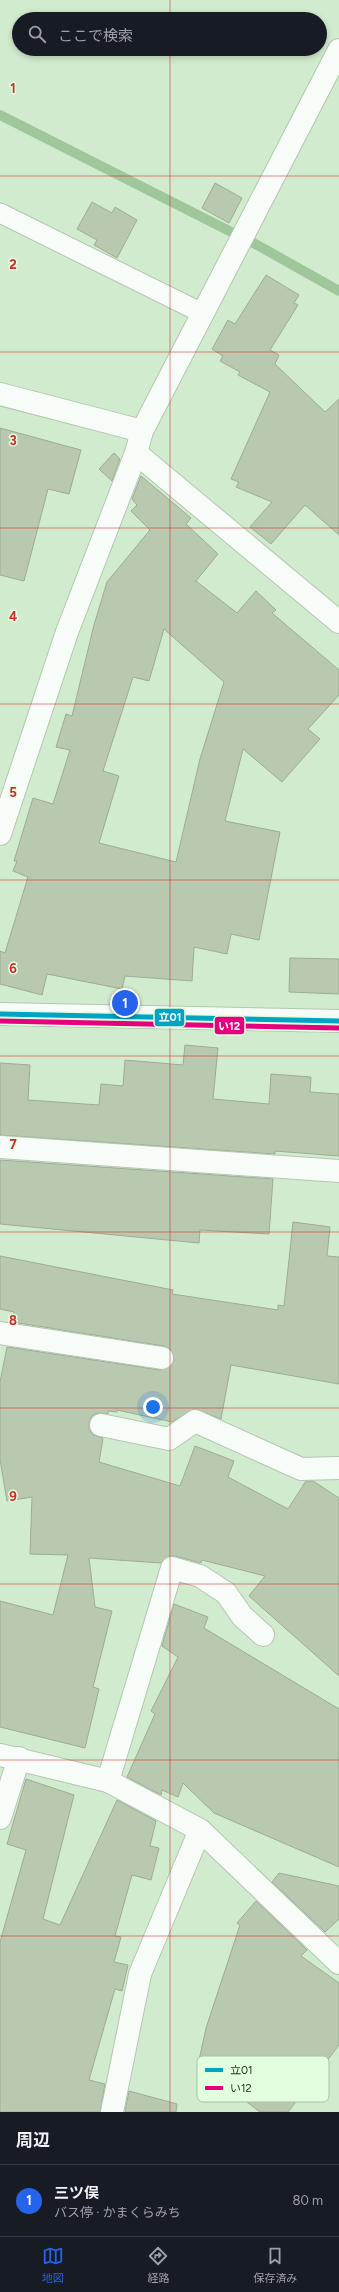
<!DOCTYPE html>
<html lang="ja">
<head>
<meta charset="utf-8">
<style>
  body { margin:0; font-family:Figtree,"Noto Sans JP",sans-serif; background:#20242c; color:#f1f3f6 }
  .you { position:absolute; left:153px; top:1407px; width:14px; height:14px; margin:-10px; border:3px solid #fff; border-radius:50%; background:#1a73e8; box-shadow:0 0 0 6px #1a73e833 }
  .badge { display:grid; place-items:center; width:26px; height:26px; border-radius:50%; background:#2563eb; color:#fff; font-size:13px; font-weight:700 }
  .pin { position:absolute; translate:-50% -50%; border:2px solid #fff; box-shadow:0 1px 4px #0006 }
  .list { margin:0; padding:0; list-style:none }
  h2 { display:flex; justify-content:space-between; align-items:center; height:52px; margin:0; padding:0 16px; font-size:17px }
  h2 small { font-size:13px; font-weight:400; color:#9ea1a6 }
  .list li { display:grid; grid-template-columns:26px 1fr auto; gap:12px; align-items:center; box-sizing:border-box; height:72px; padding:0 16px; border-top:1px solid #363941 }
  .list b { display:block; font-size:15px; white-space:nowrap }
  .list p { margin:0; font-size:13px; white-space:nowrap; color:#9ea1a6 }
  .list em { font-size:13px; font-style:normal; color:#9ea1a6 }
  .icon { flex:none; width:22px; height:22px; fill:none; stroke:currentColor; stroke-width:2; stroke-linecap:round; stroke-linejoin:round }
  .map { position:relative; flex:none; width:339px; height:2112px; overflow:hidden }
  .search { position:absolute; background:#171b24; box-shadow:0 2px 6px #0003; left:12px; right:12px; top:12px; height:44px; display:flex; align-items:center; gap:10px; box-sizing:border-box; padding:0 14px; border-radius:22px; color:#9ea1a6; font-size:15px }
  .sheet { height:124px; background:#171b24 }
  nav { display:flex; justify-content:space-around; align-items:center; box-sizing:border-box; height:56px; border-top:1px solid #363941; background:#171b24; font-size:11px; color:#9ea1a6 }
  nav a { display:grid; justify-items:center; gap:2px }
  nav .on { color:#2563eb }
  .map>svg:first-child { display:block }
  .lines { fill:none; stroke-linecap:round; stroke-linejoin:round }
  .stream { stroke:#a0c69b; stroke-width:10 }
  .building { fill:#b9c9b0; stroke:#9dac94; fill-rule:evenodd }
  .lane-casing { stroke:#b3c7b0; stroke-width:21 }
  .street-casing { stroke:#b3c7b0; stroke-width:24 }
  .secondary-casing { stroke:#b3c7b0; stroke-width:24 }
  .lane { stroke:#f8fcf8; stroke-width:19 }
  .street { stroke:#f8fcf8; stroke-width:22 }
  .secondary { stroke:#f8fcf8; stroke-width:22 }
  .bus-1-casing { stroke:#e2fede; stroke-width:8 }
  .bus-2-casing { stroke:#e2fede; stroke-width:8 }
  .bus-1 { stroke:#02a3c5; stroke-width:5 }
  .bus-2 { stroke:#e5007d; stroke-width:5 }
  .grid { fill:none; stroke:#d62828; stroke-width:1; stroke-opacity:0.55 }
  .key { fill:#e2fede; stroke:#a9c2a5; stroke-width:1 }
  .key-label { font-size:11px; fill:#233520 }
  .grid-label { font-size:13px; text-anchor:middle; font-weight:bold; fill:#d62828; stroke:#e2fede; stroke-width:3; stroke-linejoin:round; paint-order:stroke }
  .line-badge { stroke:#e2fede; stroke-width:1.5 }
  .badge-label { font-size:11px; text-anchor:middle; font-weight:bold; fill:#fff }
</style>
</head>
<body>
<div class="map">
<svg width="339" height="2112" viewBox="0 0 339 2112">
  <rect width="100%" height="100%" fill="#d1ebce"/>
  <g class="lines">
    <polyline class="stream" points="0,115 259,246 339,291"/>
  </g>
  <g class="building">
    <polygon points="215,183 242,198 229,223 202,208"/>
    <polygon points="92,202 112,213 115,207 137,220 117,258 94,245 97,240 77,229"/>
    <polygon points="266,275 299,295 294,303 298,305 270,350 279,355 275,364 325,412 339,399 339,535 305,505 271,544 250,527 272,502 236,487 239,482 231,479 270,392 238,375 240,372 220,361 223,356 212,349 228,320 235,324"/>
    <polygon points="0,428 81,450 69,494 48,489 24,581 0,575"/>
    <polygon points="114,453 120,459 112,481 99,469"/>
    <path d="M141 476 191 518 186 524 218 554 196 581 237 613 256 591 276 610 272 613 339 670V695L308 729 320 739 282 782 243 749 225 821 280 832 259 940 231 934 227 954 194 947 192 981 125 976 122 989 47 974 42 995 0 984V951L5 953 28 877 13 871 17 861H14L33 798 53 804 70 750 56 747 66 714 72 716 94 625 107 582 150 530 131 511 137 505 132 499ZM164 629 224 682 200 759 176 862 99 843 119 776 103 771 133 677 149 681Z"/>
    <polygon points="290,958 339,959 339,994 289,992"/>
    <polygon points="185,1045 218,1048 213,1099 269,1104 271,1074 311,1077 310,1092 339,1094 339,1156 275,1151 275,1154 0,1135 0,1063 30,1065 28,1100 99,1105 101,1084 123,1086 125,1060 183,1065"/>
    <polygon points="0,1160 273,1179 269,1234 200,1230 199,1243 0,1224"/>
    <polygon points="293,1222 330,1227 327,1256 339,1257 339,1384 231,1365 221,1419 194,1409 172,1422 117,1410 117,1412 108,1411 108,1414 97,1413 92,1416 89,1422 89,1429 93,1435 103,1438 99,1462 180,1486 195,1446 234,1461 228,1477 288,1509 306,1481 313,1481 339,1498 339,1676 249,1596 265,1576 202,1560 201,1563 175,1556 169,1556 161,1563 89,1558 95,1607 112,1611 93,1687 99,1689 85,1748 0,1727 0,1601 53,1615 68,1555 30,1554 32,1497 7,1501 0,1459 0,1382 7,1347 160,1370 171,1366 174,1360 170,1349 164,1346 12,1322 14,1312 0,1309 0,1256 173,1290 172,1294 278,1310 278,1305 284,1306"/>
    <polygon points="174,1604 208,1617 204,1628 339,1709 339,1867 214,1813 183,1783 178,1797 162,1790 161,1795 127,1777 155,1714 151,1711 178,1657 162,1646"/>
    <polygon points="26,1779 74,1795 43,1919 60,1925 117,1800 156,1821 150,1846 159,1848 151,1880 132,1875 115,1936 121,1937 114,1962 128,1965 122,1991 115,1989 89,2080 105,2084 100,2112 0,2112 0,1942 26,1850 7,1844"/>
    <polygon points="279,1873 339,1886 339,1919 325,1932 272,1882"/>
    <polygon points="256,1901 307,1950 301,1956 339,1983 339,2045 288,2112 260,2112 198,2065 206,2028 240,1925 237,1923"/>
    <polygon points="129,2091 177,2104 176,2112 125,2112"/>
  </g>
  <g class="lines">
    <g class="lane-casing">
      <polyline id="lane" points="0,213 204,314"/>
    </g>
    <g class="street-casing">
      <g id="street">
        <polyline points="0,394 142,431"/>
        <polyline points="136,453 339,622"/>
        <polyline points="0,834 67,632 136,453 142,431 339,50"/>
        <polyline points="0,1147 339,1171"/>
        <polyline points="0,1333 162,1358"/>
        <polyline points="101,1425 169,1439 195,1421 301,1469 339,1468"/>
        <polyline points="0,1755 108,1781 200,1830 339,1963"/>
        <polyline points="108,1781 172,1568 200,1576 226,1593 242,1616 263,1635"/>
        <polyline points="0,1818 19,1758"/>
        <polyline points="112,2112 140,1974 200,1830"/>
      </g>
    </g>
    <g class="secondary-casing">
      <polyline id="secondary" points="0,1014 339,1021"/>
    </g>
    <use href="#lane" class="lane"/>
    <use href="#street" class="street"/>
    <use href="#secondary" class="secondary"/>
    <g class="bus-1-casing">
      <polyline id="bus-1" points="0,1014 339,1021"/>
    </g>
    <g class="bus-2-casing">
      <polyline id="bus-2" points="0,1021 339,1028"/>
    </g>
    <use href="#bus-1" class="bus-1"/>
    <use href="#bus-2" class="bus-2"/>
  </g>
  <path class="grid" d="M170 0V19M170 49V2112M0 176H339M0 352H339M0 528H339M0 704H339M0 880H339M0 1056H339M0 1232H339M0 1408H339M0 1584H339M0 1760H339M0 1936H339"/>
  <rect x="197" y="2056" width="132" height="46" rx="6" class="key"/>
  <rect x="205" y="2068" width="18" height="4" fill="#02a3c5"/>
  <rect x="205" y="2086" width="18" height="4" fill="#e5007d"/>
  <g class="key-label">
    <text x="230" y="2074">立01</text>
    <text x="230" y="2092">い12</text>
  </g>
  <g class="grid-label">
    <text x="13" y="93">1</text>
    <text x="13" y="269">2</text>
    <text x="13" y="445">3</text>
    <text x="13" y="621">4</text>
    <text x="13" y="797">5</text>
    <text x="13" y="973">6</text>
    <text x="13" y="1149">7</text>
    <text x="13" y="1325">8</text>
    <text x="13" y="1501">9</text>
  </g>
  <g class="line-badge">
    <rect x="154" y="1008" width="31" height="19" rx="4" fill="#02a3c5"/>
    <rect x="214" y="1016" width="31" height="19" rx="4" fill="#e5007d"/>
  </g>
  <g class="badge-label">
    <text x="170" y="1021">立01</text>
    <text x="229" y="1030">い12</text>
  </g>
</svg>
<div class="you"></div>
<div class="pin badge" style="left:125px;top:1003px">1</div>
<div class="search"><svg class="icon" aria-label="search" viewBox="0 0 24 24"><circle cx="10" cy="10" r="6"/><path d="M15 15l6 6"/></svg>ここで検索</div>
</div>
<section class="sheet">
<h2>周辺<small></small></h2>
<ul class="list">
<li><span class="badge">1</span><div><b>三ツ俣</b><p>バス停 · かまくらみち</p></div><em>80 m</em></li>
</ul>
</section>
<nav>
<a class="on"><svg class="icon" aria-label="map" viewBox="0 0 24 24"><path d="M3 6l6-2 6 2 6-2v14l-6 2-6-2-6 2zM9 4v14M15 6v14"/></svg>地図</a>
<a><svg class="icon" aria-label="directions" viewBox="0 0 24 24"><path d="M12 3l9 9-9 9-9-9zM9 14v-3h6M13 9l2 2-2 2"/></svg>経路</a>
<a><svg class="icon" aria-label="saved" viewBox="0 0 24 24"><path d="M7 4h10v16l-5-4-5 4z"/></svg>保存済み</a>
</nav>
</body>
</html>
